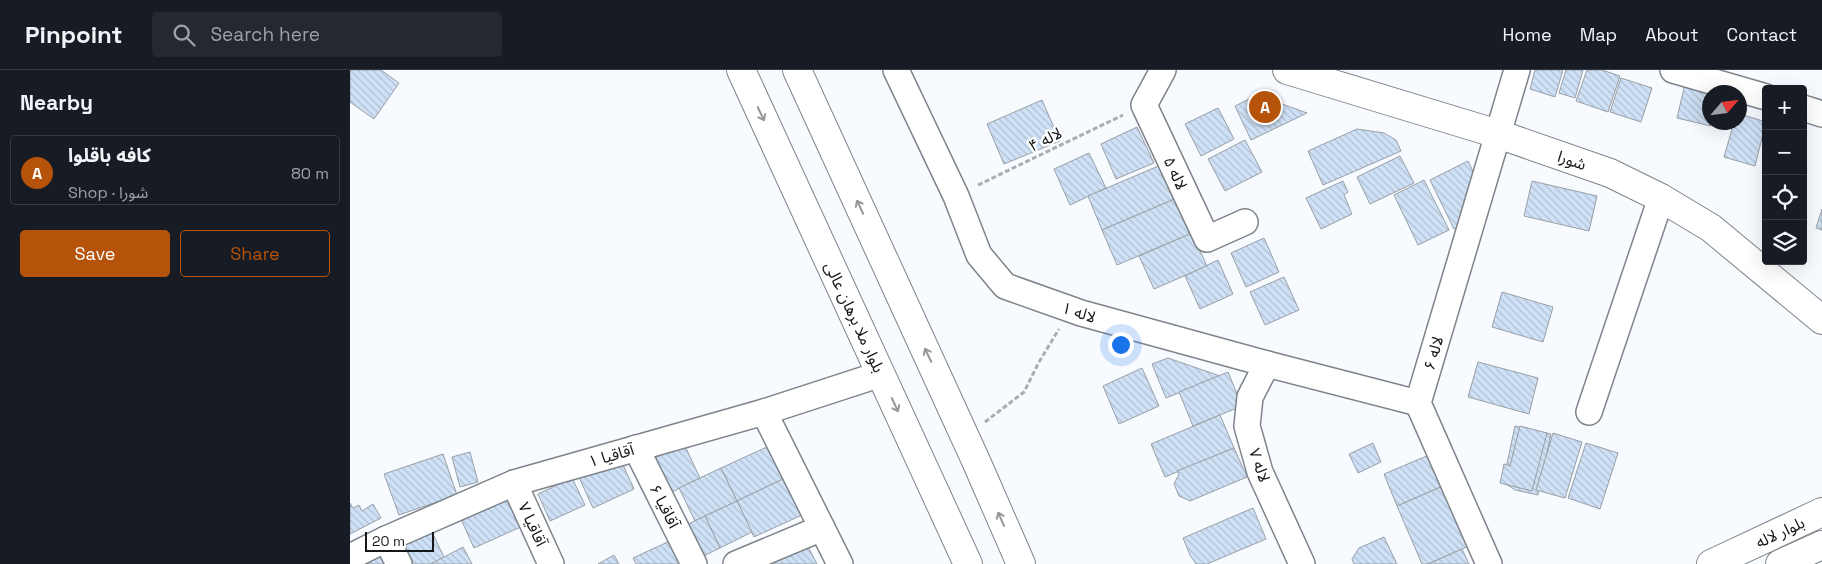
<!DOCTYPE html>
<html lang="en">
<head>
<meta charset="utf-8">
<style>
  body { margin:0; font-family:"Space Grotesk","Noto Sans Arabic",sans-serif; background:#242831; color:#f1f3f6 }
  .controls { position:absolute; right:15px; top:15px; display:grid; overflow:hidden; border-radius:5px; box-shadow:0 5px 20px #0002 }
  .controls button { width:45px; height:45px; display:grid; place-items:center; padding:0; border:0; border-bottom:1px solid #363941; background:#171b24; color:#f1f3f6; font:25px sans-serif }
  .compass { position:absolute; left:1352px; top:15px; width:45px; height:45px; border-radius:50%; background:#171b24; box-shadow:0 5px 20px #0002; rotate:62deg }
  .scale { position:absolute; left:15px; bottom:12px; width:69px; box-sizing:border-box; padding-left:5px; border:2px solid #141618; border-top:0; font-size:14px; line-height:18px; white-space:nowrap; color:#141618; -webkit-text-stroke:4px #fff; paint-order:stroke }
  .you { position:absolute; left:770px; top:274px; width:18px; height:18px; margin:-12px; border:4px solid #fff; border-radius:50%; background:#1a73e8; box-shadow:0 0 0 8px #1a73e833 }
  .badge { display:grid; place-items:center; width:32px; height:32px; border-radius:50%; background:#b45309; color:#fff; font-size:16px; font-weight:700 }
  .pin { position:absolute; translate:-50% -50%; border:2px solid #fff; box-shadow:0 1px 5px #0006 }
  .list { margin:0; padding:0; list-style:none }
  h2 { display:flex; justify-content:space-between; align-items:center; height:65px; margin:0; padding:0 20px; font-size:21px }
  h2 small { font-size:16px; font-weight:400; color:#9ea1a6 }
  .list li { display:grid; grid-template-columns:32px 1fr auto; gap:15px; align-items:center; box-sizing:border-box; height:70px; margin:0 10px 10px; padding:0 10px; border:1px solid #363941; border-radius:5px }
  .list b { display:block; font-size:19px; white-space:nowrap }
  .list p { margin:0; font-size:16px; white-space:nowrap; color:#9ea1a6 }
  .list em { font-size:16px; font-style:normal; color:#9ea1a6 }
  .actions { display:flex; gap:10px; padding:15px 20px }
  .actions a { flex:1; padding:11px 0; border:1px solid #b45309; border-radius:5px; text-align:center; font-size:18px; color:#b45309 }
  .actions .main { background:#b45309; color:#fff }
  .icon { flex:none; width:28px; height:28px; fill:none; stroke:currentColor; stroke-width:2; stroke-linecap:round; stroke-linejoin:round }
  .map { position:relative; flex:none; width:1472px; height:494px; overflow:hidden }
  header { display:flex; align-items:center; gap:30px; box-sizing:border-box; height:70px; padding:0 25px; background:#171b24; border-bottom:1px solid #363941 }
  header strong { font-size:24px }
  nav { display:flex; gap:28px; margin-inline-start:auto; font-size:18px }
  .search { width:350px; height:45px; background:#242831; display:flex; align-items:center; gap:12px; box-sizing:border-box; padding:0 18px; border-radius:5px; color:#9ea1a6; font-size:19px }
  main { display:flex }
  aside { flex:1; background:#171b24 }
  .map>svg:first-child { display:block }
  .building { fill:url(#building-back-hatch); stroke:#9a9fa5 }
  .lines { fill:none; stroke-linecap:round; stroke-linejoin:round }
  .minor-casing { stroke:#7f848a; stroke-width:28 }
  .tertiary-casing { stroke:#7f848a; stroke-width:30 }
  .secondary-casing { stroke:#7f848a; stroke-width:30 }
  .path { stroke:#abadb1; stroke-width:3; stroke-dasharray:5 2.5; stroke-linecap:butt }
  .minor { stroke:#fff; stroke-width:25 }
  .tertiary { stroke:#fff; stroke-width:28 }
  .secondary { stroke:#fff; stroke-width:28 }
  .oneway { stroke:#959697 }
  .labels { text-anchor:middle; stroke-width:4.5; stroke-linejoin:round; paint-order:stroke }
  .street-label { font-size:16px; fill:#141618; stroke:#fff }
</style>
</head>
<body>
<header>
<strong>Pinpoint</strong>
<div class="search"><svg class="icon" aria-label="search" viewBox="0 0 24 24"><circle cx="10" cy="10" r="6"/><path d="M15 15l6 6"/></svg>Search here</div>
<nav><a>Home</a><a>Map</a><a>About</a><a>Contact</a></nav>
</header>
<main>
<aside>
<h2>Nearby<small></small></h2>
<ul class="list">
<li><span class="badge">A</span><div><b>کافه باقلوا</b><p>Shop · شورا</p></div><em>80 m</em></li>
</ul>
<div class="actions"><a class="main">Save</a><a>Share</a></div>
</aside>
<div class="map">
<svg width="1472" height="494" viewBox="0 0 1472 494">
  <defs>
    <pattern id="building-back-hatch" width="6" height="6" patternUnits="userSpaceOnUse" patternTransform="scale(1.25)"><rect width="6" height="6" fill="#cee1f6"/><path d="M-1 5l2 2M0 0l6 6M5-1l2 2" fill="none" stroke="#b0c0d2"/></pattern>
  </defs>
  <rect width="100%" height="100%" fill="#f7fafe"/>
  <g class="building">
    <polygon points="0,0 31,0 49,13 24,49 0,32"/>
    <polygon points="1185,0 1213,0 1205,27 1180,19"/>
    <polygon points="1216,0 1233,0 1225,28 1209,23"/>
    <polygon points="1237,0 1252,0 1270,6 1258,42 1226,31"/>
    <polygon points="1271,8 1302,18 1291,52 1260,42"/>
    <polygon points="1336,10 1360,22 1361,56 1327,48"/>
    <polygon points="907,25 957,43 901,70 885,36"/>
    <polygon points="692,30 710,71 654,94 637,54"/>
    <polygon points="868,38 884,69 851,86 835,54"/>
    <polygon points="1390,44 1416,52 1405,96 1374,87 1384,52 1390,52"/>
    <polygon points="787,57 804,93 766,109 751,74"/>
    <polygon points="1007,59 1034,63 1046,70 1051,81 973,115 958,81"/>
    <polygon points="895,70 912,102 875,121 858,89"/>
    <polygon points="739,83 756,118 720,135 704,99"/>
    <polygon points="1050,86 1064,113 1020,134 1007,107"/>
    <polygon points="1118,91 1128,112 1115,154 1104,159 1080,110"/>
    <polygon points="813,94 827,128 752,160 738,126"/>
    <polygon points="1074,110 1099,160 1068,175 1044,125"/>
    <polygon points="993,111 998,122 994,125 1002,144 971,159 956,128"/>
    <polygon points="1182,111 1247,126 1239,161 1174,146"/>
    <polygon points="827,128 842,163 767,195 752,160"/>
    <polygon points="1472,139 1472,160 1466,158"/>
    <polygon points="842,163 857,196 804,219 789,186"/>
    <polygon points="914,168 929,202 896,217 881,183"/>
    <polygon points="868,190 883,224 850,239 835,206"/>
    <polygon points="934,207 949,240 915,255 900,222"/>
    <polygon points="1152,222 1203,237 1193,272 1142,257"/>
    <polygon points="818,288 870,306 816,328 802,294"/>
    <polygon points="1128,292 1188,308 1179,344 1118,327"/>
    <polygon points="792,298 809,336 769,354 753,316"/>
    <polygon points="878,302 892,336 843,356 829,322"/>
    <polygon points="870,345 884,378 815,407 801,374"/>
    <polygon points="1165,356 1201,364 1188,425 1165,420 1153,412"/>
    <polygon points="1170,356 1197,363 1182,421 1150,413 1154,394 1160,396"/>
    <polygon points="1203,363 1232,372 1215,428 1186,420"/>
    <polygon points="1023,373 1031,392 1008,403 999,384"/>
    <polygon points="1236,373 1268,383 1250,439 1218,428"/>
    <polygon points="334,374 350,408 318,424 301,390"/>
    <polygon points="419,376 435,408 387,431 371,398"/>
    <polygon points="884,378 897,407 840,431 829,426 824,414 829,404 827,401"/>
    <polygon points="120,382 128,412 110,417 102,387"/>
    <polygon points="93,384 107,425 49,445 34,404"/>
    <polygon points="1079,385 1093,416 1047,436 1034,404"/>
    <polygon points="269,386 284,419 243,438 228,405"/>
    <polygon points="371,398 387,431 345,451 329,418"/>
    <polygon points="222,408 235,435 200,451 188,424"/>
    <polygon points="435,408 452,445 404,467 387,431"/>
    <polygon points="1093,416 1119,476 1078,494 1072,494 1047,436"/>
    <polygon points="162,426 175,455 124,478 111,449"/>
    <polygon points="387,431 402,462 370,478 355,446"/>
    <polygon points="0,433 3,438 9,435 12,441 23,434 31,448 0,464"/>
    <polygon points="903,438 916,469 857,494 846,494 840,485 833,468"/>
    <polygon points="355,446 370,478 347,489 332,457"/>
    <polygon points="79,456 94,487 81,494 57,494 47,473"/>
    <polygon points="1034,467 1047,494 1004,494 1002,489 1009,478"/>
    <polygon points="322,470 334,494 286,494 283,488"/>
    <polygon points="455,471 467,494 409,494"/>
    <polygon points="33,476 42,494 7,494"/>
    <polygon points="113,477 122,494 81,494 94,487"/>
    <polygon points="1112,479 1119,494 1078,494"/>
    <polygon points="264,485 269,494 248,494"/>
  </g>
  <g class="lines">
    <g class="minor-casing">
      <g id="minor">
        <polyline points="546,0 606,126 629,185 655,216 731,243 917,294 1068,333"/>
        <polyline points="813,0 794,35 857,169 895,152"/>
        <polyline points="1323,0 1416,27"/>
        <polyline points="1453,38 1472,44"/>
        <polyline points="917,294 900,327 897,356 910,402 952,494"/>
        <polyline points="414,342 490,494"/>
        <polyline points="1239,342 1311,128"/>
        <polyline points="286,378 344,494"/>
        <polyline points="164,413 201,494"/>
        <polyline points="36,469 49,494"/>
        <polyline points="0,487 36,469 164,413 414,342 531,304"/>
        <polyline points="386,494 472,458"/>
        <polyline points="1139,494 1068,333 1167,0"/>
      </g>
    </g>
    <g class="tertiary-casing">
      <g id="tertiary">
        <polyline points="937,0 1148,64 1260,103 1311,128 1361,158 1472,250"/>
        <polyline points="1361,494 1472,442"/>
        <polyline points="1430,494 1472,475"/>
      </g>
    </g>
    <g class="secondary-casing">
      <g id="secondary">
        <polyline points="391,0 618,494"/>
        <polyline points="447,0 626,391 671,494"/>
      </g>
    </g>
    <g class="path">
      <polyline points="628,115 773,45"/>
      <polyline points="635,352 674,322 689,292 709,259"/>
    </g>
    <use href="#minor" class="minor"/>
    <use href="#tertiary" class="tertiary"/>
    <use href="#secondary" class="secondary"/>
  </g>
  <defs><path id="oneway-shaft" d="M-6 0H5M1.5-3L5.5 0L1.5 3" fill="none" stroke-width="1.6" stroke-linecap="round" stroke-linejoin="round" transform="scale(1.25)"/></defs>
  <g class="oneway">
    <use href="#oneway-shaft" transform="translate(411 44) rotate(65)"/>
    <use href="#oneway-shaft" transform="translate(510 137) rotate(-115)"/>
    <use href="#oneway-shaft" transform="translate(578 285) rotate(-115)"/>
    <use href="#oneway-shaft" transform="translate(545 335) rotate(65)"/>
    <use href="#oneway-shaft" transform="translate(651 449) rotate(-114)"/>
  </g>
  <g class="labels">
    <g class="street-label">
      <text transform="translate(695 69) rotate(-26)" y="6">لاله ۴</text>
      <text transform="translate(1222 90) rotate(19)" y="6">شورا</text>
      <text transform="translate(826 103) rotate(65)" y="6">لاله ۵</text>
      <text transform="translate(729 242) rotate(18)" y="6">لاله ۱</text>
      <text transform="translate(505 247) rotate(65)" y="6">بلوار ملا برهان عالی</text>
      <text transform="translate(1083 283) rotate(-74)" y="6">لاله ۶</text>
      <text transform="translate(261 385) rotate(-16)" y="6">آقاقیا ۱</text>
      <text transform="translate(910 395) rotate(71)" y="6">لاله ۷</text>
      <text transform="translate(315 436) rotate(63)" y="6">آقاقیا ۶</text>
      <text transform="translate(183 454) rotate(65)" y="6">آقاقیا ۷</text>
      <text transform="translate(1430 462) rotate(-25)" y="6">بلوار لاله</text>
    </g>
  </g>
</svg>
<div class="controls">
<button>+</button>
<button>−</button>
<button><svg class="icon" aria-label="locate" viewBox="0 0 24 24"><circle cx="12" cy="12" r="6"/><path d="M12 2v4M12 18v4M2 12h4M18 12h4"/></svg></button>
<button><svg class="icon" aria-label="layers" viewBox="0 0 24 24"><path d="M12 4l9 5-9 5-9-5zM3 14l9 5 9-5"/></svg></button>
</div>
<svg class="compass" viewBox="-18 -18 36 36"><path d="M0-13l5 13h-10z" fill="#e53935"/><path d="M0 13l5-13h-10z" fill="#9ea1a6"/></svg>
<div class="scale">20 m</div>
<div class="you"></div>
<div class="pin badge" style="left:915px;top:37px">A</div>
</div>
</main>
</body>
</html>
